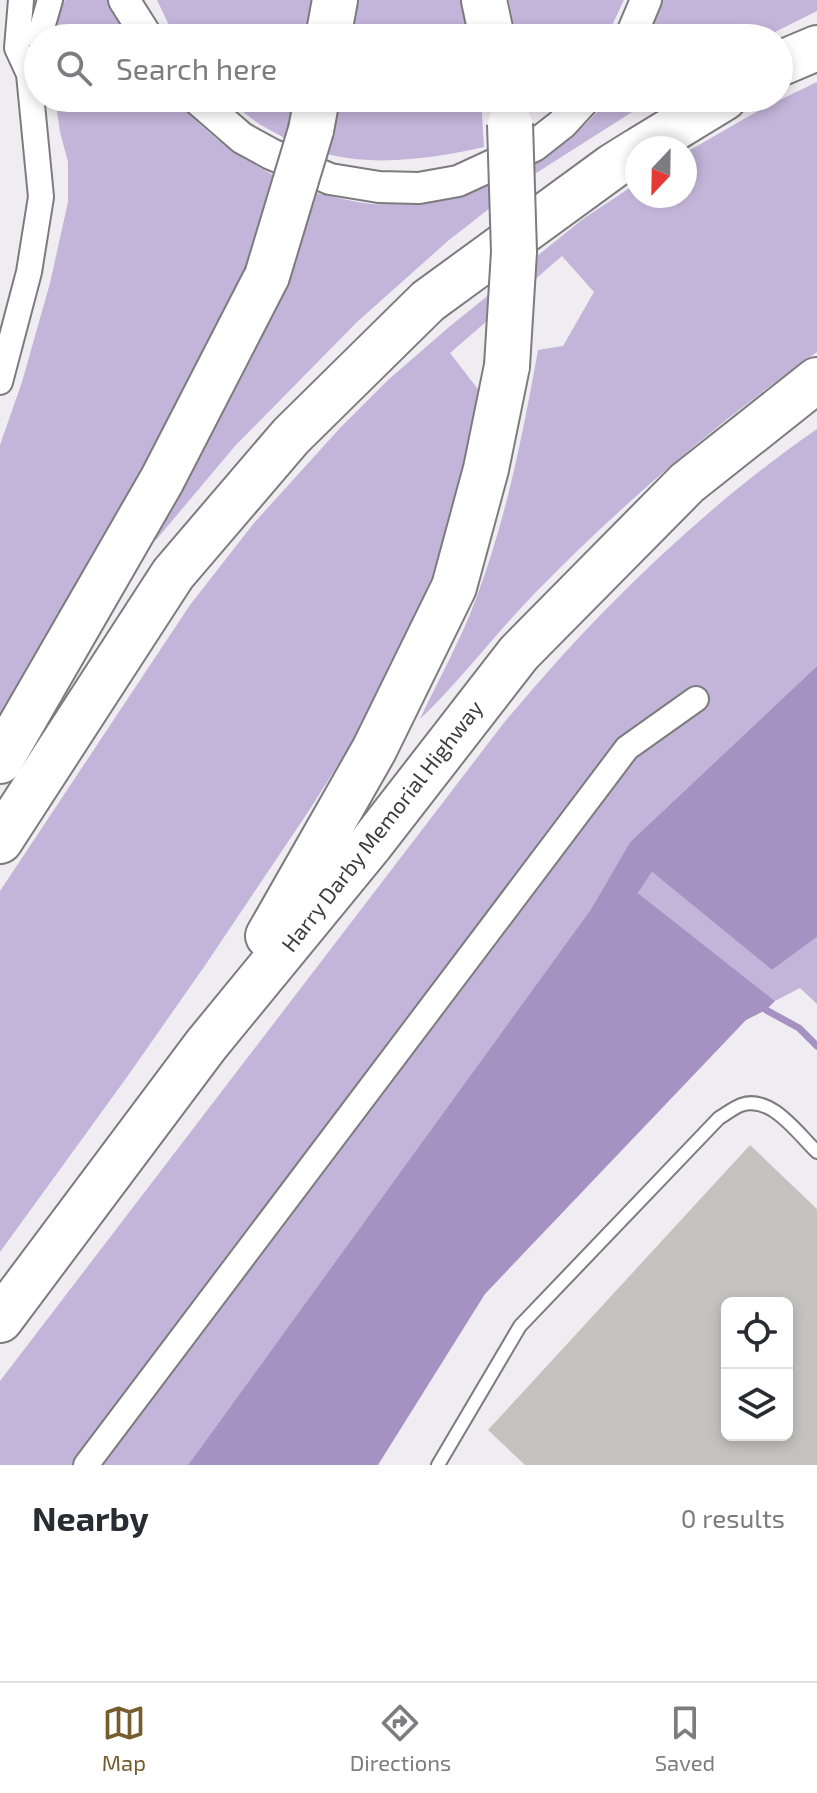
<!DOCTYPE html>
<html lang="en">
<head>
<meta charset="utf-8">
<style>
  body { margin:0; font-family:"Exo 2",sans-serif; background:#f2f2f3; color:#2b2b33 }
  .controls { position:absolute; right:24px; bottom:24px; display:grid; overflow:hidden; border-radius:12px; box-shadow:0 4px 12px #0003 }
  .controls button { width:72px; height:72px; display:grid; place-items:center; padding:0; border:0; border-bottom:2px solid #e1e1e2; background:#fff; color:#2b2b33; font:40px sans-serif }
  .compass { position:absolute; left:625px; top:136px; width:72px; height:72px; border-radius:50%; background:#fff; box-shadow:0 4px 12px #0003; rotate:202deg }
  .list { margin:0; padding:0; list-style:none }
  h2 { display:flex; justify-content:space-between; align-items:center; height:104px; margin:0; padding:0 32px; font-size:34px }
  h2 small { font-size:26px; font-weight:400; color:#7c7c81 }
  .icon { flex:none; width:44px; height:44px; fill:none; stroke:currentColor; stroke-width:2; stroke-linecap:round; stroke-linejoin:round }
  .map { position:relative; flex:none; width:817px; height:1465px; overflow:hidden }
  .search { position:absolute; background:#fff; box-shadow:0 4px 12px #0003; left:24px; right:24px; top:24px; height:88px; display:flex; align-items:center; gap:20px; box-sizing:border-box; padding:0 28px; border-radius:44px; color:#7c7c81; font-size:30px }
  .sheet { height:216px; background:#fff }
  nav { display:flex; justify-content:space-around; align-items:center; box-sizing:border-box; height:112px; border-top:2px solid #e1e1e2; background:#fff; font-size:22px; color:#7c7c81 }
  nav a { display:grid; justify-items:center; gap:4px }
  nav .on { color:#765c2e }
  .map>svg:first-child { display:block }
  .green { fill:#c3b4d9 }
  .water { fill:#a592c2 }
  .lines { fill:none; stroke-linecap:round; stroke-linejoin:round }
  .stream { stroke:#a592c2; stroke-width:7 }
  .building { fill:#c4c2be; fill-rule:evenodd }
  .service-casing { stroke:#7c7b7e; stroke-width:16 }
  .minor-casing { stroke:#7c7b7e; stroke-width:28 }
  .tertiary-casing { stroke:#7c7b7e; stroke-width:34 }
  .motorway-casing { stroke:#7c7b7e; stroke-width:48 }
  .service { stroke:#fff; stroke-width:12 }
  .minor { stroke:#fff; stroke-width:24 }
  .tertiary { stroke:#fff; stroke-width:30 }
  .motorway { stroke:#fff; stroke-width:44 }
  .motorway-bridge-casing { stroke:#7c7b7e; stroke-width:48; stroke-linecap:butt }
  .motorway-bridge { stroke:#fff; stroke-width:44 }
  .labels { text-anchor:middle; stroke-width:8; stroke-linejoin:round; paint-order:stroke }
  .street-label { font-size:22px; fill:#3d3c3e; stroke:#fff }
</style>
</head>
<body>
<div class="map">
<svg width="817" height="1465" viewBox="0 0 817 1465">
  <rect width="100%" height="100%" fill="#efedf1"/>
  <g class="green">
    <polygon points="65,0 110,0 136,38 52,38 56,15"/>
    <polygon points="157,0 319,0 315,38 175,38"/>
    <polygon points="348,0 465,0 472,38 343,38"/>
    <polygon points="509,0 624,0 606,38 516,38"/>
    <polygon points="660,0 817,0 817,11 763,38 645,38"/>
    <path d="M817 82V352C715 424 622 504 535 593 495 634 461 680 420 719 439 678 462 638 477 596 507 516 523 433 538 350L563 346 594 292 562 256 450 353 484 397 475 453 430 588 378 702 308 812 206 964 127 1077 0 1252V891L190 605 254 523 340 428 388 380 449 327 583 219 637 183V196H685V153L763 108Z"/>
    <path d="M55 98H175C206 135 242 160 285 181L253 274 0 725V445L22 382 50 283 68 202V162L60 132Z"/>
    <polygon points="225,98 301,98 290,141 259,124"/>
    <path d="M331 98H481L484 147C429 159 371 168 316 151Z"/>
    <path d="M610 98H654L530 177 449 240 357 322 235 446 156 540 147 534 306 191C328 195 351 202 372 204 464 208 552 168 610 98Z"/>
    <path d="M817 429V666L630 842 591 909 188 1465H0V1381L503 724C595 613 699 511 817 429Z"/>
    <polygon points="652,872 772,970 817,937 817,1004 800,988 775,1001 638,893"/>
  </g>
  <polygon class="water" points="817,666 817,937 772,970 652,872 638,893 775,1001 766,1010 746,1020 485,1294 378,1465 188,1465 591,909 630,842"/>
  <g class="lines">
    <polyline class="stream" points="766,1010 799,1028 817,1046"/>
  </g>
  <path class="building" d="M750 1145 817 1209V1465H525L488 1430ZM727 1303H787V1435H727Z"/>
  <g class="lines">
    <g class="service-casing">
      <path id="service" d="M438 1465 520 1326 719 1118C726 1114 733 1108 741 1105 771 1094 798 1134 817 1152"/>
    </g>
    <g class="minor-casing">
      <g id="minor">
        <polyline points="39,38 50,0"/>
        <polyline points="0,382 29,272 41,197 29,74 17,48 21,0"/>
        <polyline points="86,1465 627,748 696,699"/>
      </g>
    </g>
    <g class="tertiary-casing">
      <g id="tertiary">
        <polyline points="124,0 148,38"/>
        <polyline points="630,38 646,0"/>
        <polyline points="196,98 242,138 271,154 330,179 379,187 419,188 458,181 534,146 562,124 586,98"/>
      </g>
    </g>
    <g class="motorway-casing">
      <g id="motorway">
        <polyline points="484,0 492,38"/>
        <polyline points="328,38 335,0"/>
        <polyline points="779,64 817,48"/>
        <polyline points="311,130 317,98"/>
        <polyline points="642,148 724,98"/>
        <polyline points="0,761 162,480 267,276"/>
        <polyline points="0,841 173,574 291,436 428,301 613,166 637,151"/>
        <polyline points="268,936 374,750 454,587 486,469 507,366"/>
        <polyline points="0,1320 206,1045 370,845 519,653 687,483 817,380"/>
      </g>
    </g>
    <use href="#service" class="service"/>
    <use href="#minor" class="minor"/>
    <use href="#tertiary" class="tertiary"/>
    <use href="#motorway" class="motorway"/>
    <g class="motorway-bridge-casing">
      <g id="motorway-bridge">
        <polyline points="267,276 311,130"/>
        <polyline points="507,366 514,252 510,124"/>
      </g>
    </g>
    <use href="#motorway-bridge" class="motorway-bridge"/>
  </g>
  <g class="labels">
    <g class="street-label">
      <text transform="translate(382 826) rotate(-52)" y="8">Harry Darby Memorial Highway</text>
    </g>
  </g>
</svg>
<div class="controls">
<button><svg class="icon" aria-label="locate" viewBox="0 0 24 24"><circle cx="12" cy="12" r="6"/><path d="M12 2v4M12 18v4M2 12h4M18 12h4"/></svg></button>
<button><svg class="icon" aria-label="layers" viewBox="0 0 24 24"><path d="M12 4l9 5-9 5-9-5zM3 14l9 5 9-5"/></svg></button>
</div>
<svg class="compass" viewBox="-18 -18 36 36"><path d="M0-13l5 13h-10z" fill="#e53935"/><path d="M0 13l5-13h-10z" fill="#7c7c81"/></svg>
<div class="search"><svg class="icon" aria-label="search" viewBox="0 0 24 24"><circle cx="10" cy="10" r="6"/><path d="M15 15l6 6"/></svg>Search here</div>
</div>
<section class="sheet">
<h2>Nearby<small>0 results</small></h2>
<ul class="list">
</ul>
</section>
<nav>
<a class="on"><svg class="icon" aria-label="map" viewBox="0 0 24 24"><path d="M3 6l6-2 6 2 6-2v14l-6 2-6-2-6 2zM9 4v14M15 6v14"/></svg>Map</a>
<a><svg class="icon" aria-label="directions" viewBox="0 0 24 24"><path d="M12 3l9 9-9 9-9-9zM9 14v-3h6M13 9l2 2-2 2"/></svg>Directions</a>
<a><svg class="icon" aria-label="saved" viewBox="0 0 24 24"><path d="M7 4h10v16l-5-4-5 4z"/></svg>Saved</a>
</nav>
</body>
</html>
